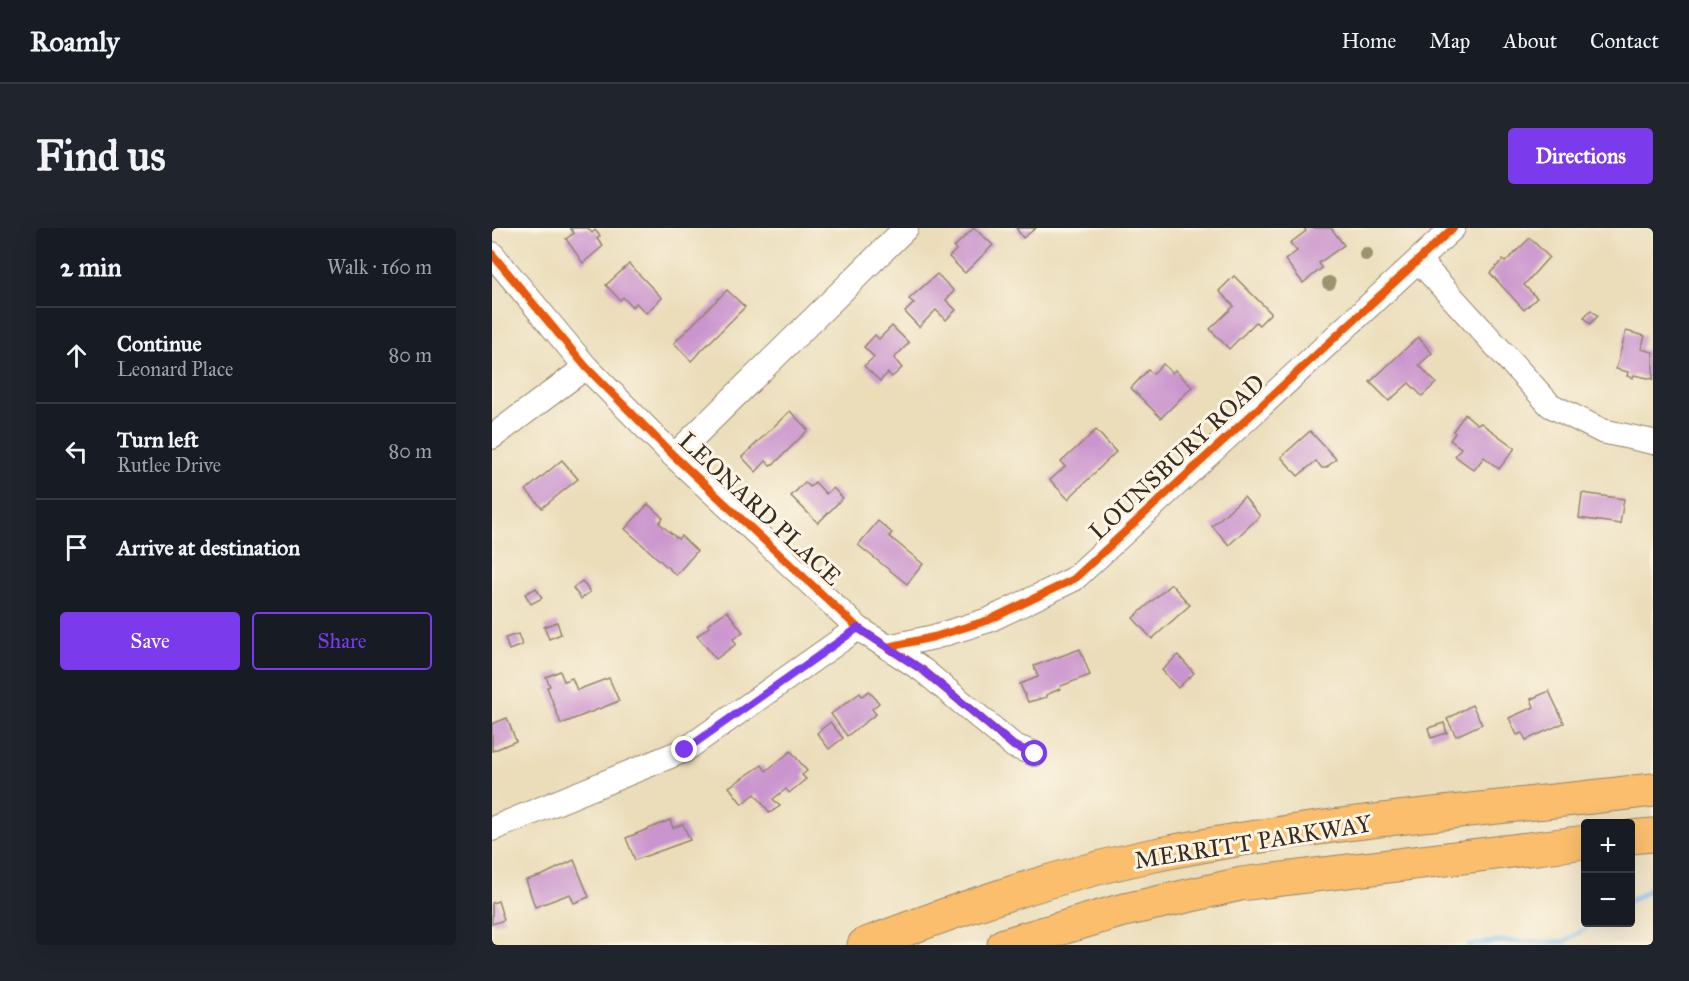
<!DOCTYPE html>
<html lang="en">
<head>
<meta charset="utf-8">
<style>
  body { margin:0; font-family:"IM FELL Great Primer",serif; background:#20242c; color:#f1f3f6 }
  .controls { position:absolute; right:18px; bottom:18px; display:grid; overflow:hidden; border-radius:6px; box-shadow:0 6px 24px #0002 }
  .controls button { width:54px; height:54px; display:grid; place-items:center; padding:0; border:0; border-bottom:2px solid #363941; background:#171b24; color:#f1f3f6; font:30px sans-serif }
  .stop { position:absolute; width:18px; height:18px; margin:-14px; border:4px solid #7c3aed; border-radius:50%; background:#fff }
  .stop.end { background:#7c3aed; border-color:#fff; box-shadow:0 2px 6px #0008 }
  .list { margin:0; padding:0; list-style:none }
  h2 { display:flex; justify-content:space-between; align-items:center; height:78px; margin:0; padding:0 24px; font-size:26px }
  h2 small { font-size:20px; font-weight:400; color:#9ea1a6 }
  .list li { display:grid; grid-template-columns:39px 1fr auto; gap:18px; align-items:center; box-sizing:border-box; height:96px; padding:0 24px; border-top:2px solid #363941 }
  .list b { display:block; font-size:22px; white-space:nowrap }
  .list p { margin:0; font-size:20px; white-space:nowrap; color:#9ea1a6 }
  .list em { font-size:20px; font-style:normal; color:#9ea1a6 }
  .actions { display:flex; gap:12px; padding:18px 24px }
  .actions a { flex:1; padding:14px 0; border:2px solid #7c3aed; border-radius:6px; text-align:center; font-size:21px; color:#7c3aed }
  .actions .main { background:#7c3aed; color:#fff }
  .icon { flex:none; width:33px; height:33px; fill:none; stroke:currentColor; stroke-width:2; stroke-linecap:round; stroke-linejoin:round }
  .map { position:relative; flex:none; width:1161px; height:717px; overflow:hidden; border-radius:6px }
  header { display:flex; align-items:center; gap:36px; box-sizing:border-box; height:84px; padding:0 30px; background:#171b24; border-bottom:2px solid #363941 }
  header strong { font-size:28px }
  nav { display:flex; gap:33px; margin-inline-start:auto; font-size:21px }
  .intro { display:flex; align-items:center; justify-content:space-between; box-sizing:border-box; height:144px; padding:0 36px }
  h1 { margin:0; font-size:42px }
  .button { padding:15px 27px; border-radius:6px; background:#7c3aed; color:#fff; font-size:21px; font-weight:700 }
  main { display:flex; gap:36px; padding:0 36px }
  aside { flex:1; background:#171b24; border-radius:6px; box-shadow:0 6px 24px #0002 }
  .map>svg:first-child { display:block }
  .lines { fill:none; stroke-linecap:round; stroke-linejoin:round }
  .stream { stroke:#7bbbef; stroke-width:5 }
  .building { fill:#ca94ce }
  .minor-casing { stroke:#93846c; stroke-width:26 }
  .highway-casing { stroke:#93846c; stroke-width:35 }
  .minor { stroke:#fff; stroke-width:24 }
  .highway { stroke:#fabe6d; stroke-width:33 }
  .cycleway-casing { stroke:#fcf5e5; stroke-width:11 }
  .cycleway { stroke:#e8590c; stroke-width:8 }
  .tree { fill:#9c9370 }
  .route { stroke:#7c3aed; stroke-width:8 }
  .labels { text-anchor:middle; stroke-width:6; stroke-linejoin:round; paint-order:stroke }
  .street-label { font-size:24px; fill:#3b2a1e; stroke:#fcf5e5 }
</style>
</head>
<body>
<header>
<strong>Roamly</strong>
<nav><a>Home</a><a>Map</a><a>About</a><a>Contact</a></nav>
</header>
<div class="intro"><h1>Find us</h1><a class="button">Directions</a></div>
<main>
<aside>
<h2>2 min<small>Walk · 160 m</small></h2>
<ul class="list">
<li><svg class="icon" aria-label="ahead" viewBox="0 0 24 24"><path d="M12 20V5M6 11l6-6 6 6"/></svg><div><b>Continue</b><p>Leonard Place</p></div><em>80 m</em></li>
<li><svg class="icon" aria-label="left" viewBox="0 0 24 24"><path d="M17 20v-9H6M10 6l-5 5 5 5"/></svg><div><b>Turn left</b><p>Rutlee Drive</p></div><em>80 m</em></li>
<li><svg class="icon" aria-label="arrive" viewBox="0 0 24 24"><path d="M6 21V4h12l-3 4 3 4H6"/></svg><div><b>Arrive at destination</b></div></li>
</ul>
<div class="actions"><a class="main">Save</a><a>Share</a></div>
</aside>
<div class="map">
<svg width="1161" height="717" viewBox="0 0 1161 717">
  <rect width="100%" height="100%" fill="#fcf5e5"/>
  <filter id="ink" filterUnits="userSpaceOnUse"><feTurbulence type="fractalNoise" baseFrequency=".0167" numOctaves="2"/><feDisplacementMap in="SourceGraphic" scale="12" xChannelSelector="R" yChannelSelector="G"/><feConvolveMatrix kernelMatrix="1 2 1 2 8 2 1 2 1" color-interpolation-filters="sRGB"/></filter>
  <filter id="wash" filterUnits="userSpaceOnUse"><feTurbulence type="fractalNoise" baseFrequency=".008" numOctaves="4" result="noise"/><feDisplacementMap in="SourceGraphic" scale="24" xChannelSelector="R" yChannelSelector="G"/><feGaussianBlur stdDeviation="1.35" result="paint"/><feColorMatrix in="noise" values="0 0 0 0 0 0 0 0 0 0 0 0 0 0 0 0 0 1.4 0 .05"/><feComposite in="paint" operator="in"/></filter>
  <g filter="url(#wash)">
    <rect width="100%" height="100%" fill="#ebddba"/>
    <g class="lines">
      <g class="stream">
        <polyline points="1138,673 1161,660"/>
        <polyline points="977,717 1008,713 1072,714 1104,694"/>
      </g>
    </g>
    <g id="blocks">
      <g class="building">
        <polygon points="78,0 96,0 100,5 103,2 108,8 105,11 111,18 91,35 74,11 82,5"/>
        <polygon points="482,0 501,17 473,45 457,29 464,22 462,19"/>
        <polygon points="524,0 544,0 531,10"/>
        <polygon points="812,0 839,0 852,17 827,35 830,40 811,55 793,32 805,23 798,15 814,3"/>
        <polygon points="1038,10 1057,29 1032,57 1045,70 1032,82 998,45 1011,32 1013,34"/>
        <polygon points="137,36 170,70 154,85 144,75 140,79 131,69 128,72 114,57"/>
        <polygon points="445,46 462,63 454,72 464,82 454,92 444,82 427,99 413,84 422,75 417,71"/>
        <polygon points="742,48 779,85 767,97 764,94 737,121 718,101 742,78 727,63"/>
        <polygon points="235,62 253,79 199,133 182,115"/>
        <polygon points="1099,82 1106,88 1098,96 1092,89"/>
        <polygon points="400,98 417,115 402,130 410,140 400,149 396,145 388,153 372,138 382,129 372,119 383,107 387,111"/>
        <polygon points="1134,103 1153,108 1149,121 1161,124 1161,151 1142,147 1141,150 1135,148 1136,144 1124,141"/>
        <polygon points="926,109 940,125 927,137 944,155 930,168 917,155 897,173 878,154"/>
        <polygon points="671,136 680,145 683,142 700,159 669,190 639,160 656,142 661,146"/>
        <polygon points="298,183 316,202 283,235 278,237 274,233 264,244 250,229"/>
        <polygon points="973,186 985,196 989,195 1023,220 1007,241 992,229 982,242 963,228 969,220 958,212 963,205 961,203"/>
        <polygon points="604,202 624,224 576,271 558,252 573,239 569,234"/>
        <polygon points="818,203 844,231 834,240 830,240 824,233 806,248 789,229"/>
        <polygon points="70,232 86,251 50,280 34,262"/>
        <polygon points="313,254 318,259 323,254 334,266 341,260 351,270 326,295 299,268"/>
        <polygon points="1090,265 1132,271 1128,296 1087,290"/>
        <polygon points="752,269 768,288 737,317 720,298"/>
        <polygon points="156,276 171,290 167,295 186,311 189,308 205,323 184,347 133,301"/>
        <polygon points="386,293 400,305 397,308 431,336 415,356 366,317"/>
        <polygon points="90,353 98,364 89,371 81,360"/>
        <polygon points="679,356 698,377 660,411 641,390"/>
        <polygon points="44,360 50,370 39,376 33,366"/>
        <polygon points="235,383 251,404 241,411 244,416 224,431 205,408 217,399 216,396"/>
        <polygon points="65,394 69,406 57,411 52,399"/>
        <polygon points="26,406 30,417 17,422 13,410"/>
        <polygon points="588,421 598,447 569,458 568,461 554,467 555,469 536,474 528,456 546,449 542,438"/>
        <polygon points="686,427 702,445 686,460 670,442"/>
        <polygon points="68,443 72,453 80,450 85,462 117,450 127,473 69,496 55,459 58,458 54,449"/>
        <polygon points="377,463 387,475 380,481 384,486 355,508 339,486 368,465 370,468"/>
        <polygon points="1057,463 1072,495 1034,512 1030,505 1025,507 1017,490 1042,479 1039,471"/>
        <polygon points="980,477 990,496 964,508 955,491"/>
        <polygon points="15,490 24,513 0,523 0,496"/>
        <polygon points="338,494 351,510 337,521 325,505"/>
        <polygon points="952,495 955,505 939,510 936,500"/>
        <polygon points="299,523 315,543 310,547 314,551 297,565 294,561 281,571 288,578 278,585 263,566 250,576 237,559 270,537 274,543"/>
        <polygon points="178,592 181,600 191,596 198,612 143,632 134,610"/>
        <polygon points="82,632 97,669 82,675 78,666 43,679 34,652 51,647"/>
        <polygon points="6,673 12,692 0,696 0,675"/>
      </g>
    </g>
  </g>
  <g filter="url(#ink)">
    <use href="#blocks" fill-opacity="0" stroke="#93846c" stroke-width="1.5"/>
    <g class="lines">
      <g class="minor-casing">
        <g id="minor">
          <polyline points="0,26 94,139 182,228 366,400 432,443 522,518 543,526"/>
          <polyline points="927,33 1058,177 1110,203 1161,214"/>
          <polyline points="0,209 94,139"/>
          <polyline points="182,228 414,0"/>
          <polyline points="396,419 442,409 497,392 582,351 961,0"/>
          <polyline points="0,601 193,522 366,400"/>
        </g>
      </g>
      <g class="highway-casing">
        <g id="highway">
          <polyline points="1138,609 1161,607"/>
          <path d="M372 717C463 682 558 649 653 629 820 594 992 582 1161 562"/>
          <polyline points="512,717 628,683 749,656 1094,614"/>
        </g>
      </g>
      <use href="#minor" class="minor"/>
      <use href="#highway" class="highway"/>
      <g class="cycleway-casing">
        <g id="cycleway">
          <polyline points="0,26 94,139 182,228 366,400 432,443 522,518 543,526"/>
          <polyline points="396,419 442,409 497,392 582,351 961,0"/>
        </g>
      </g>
      <use href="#cycleway" class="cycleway"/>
    </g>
    <g class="tree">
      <circle cx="874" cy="26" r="7"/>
      <circle cx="837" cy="55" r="7"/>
    </g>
  </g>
  <g class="lines" filter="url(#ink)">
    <polyline class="route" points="193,522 366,400 432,443 522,518 543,526"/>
  </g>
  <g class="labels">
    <g class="street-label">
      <text transform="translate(685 229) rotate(-43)" y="8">LOUNSBURY ROAD</text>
      <text transform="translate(268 281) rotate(43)" y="8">LEONARD PLACE</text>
      <text transform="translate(761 614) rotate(-9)" y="8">MERRITT PARKWAY</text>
    </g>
  </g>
</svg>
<div class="controls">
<button>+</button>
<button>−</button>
</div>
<div class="stop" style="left:543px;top:526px"></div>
<div class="stop end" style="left:193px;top:522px"></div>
</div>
</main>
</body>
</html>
